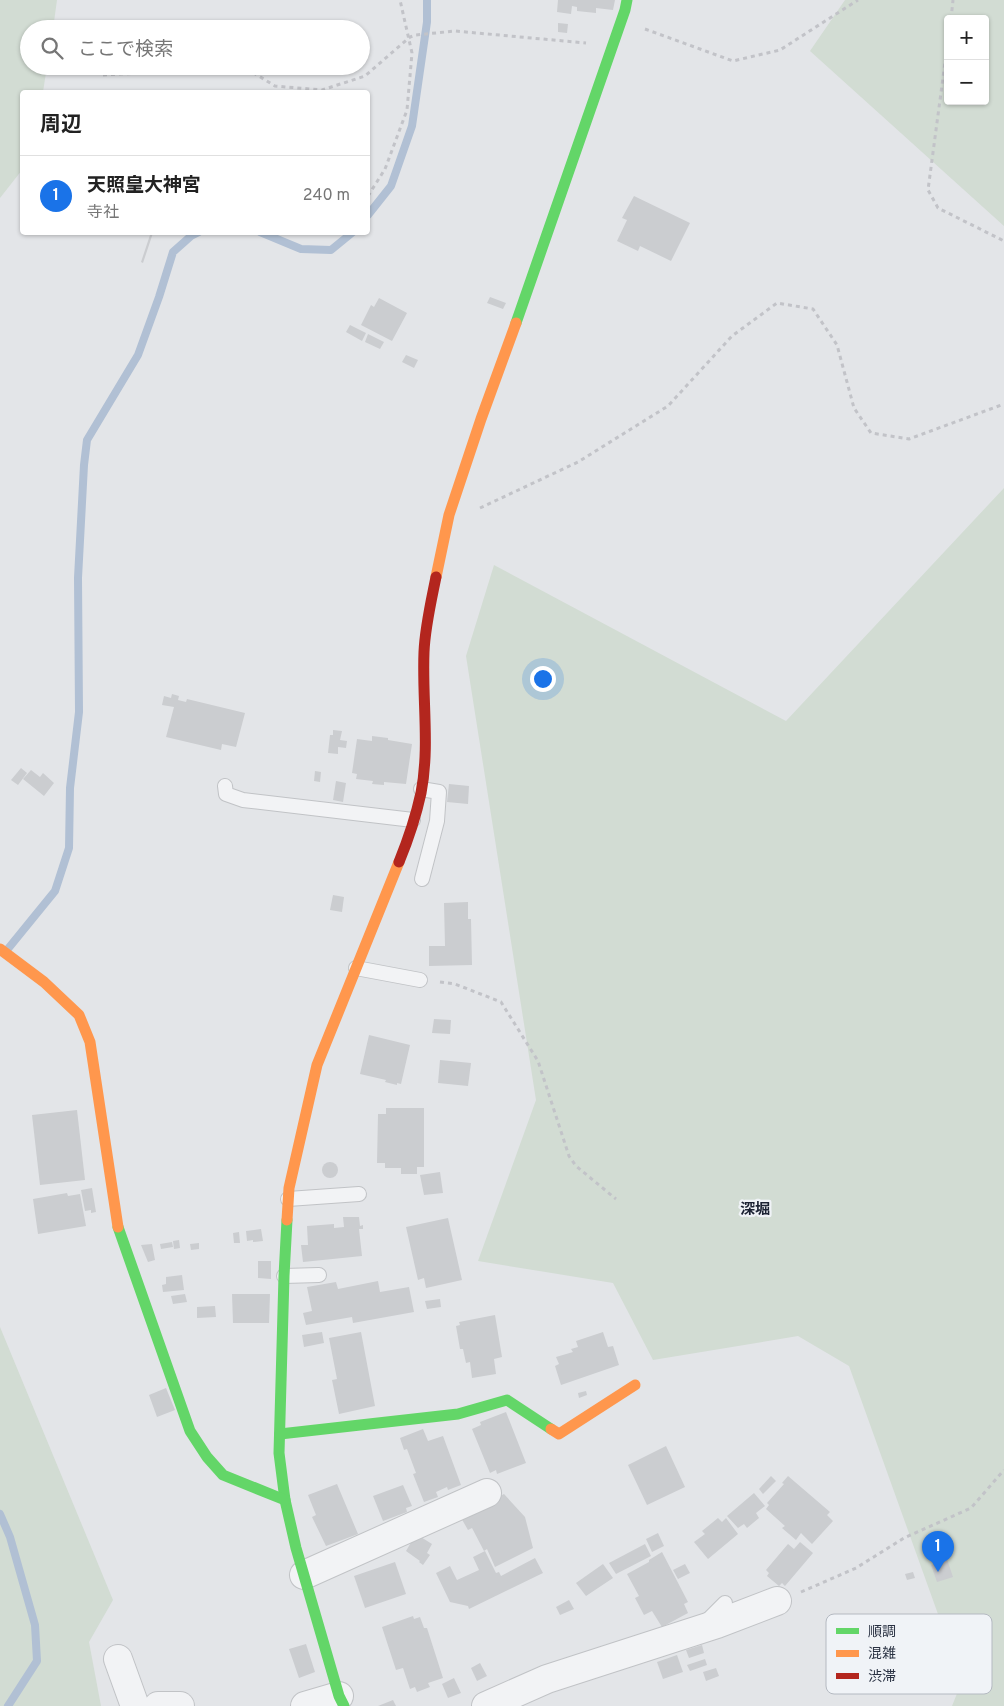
<!DOCTYPE html>
<html lang="ja">
<head>
<meta charset="utf-8">
<style>
  body { margin:0; font-family:Overpass,"Noto Sans JP",sans-serif; background:#f6f6f6; color:#222 }
  .controls { position:absolute; right:15px; top:15px; display:grid; overflow:hidden; border-radius:5px; box-shadow:0 1px 4px #0004 }
  .controls button { width:45px; height:45px; display:grid; place-items:center; padding:0; border:0; border-bottom:1px solid #e0e0e0; background:#fff; color:#222; font:25px sans-serif }
  .you { position:absolute; left:542px; top:678px; width:18px; height:18px; margin:-12px; border:4px solid #fff; border-radius:50%; background:#1a73e8; box-shadow:0 0 0 8px #1a73e833 }
  .badge { display:grid; place-items:center; width:32px; height:32px; border-radius:50%; background:#1a73e8; color:#fff; font-size:16px; font-weight:700 }
  .pin { position:absolute; translate:-50% -41px; filter:drop-shadow(0 1px 2px #0008) }
  .pin::after { content:''; position:absolute; top:26px; width:18px; height:15px; background:inherit; clip-path:polygon(0 0,100% 0,50% 100%) }
  .list { margin:0; padding:0; list-style:none }
  h2 { display:flex; justify-content:space-between; align-items:center; height:65px; margin:0; padding:0 20px; font-size:21px }
  h2 small { font-size:16px; font-weight:400; color:#767676 }
  .list li { display:grid; grid-template-columns:32px 1fr auto; gap:15px; align-items:center; box-sizing:border-box; height:80px; padding:0 20px; border-top:1px solid #e0e0e0 }
  .list b { display:block; font-size:19px; white-space:nowrap }
  .list p { margin:0; font-size:16px; white-space:nowrap; color:#767676 }
  .list em { font-size:16px; font-style:normal; color:#767676 }
  .icon { flex:none; width:28px; height:28px; fill:none; stroke:currentColor; stroke-width:2; stroke-linecap:round; stroke-linejoin:round }
  .map { position:relative; flex:none; width:1004px; height:1706px; overflow:hidden }
  .search { position:absolute; background:#fff; box-shadow:0 1px 4px #0004; left:20px; top:20px; width:350px; height:55px; display:flex; align-items:center; gap:12px; box-sizing:border-box; padding:0 18px; border-radius:28px; color:#767676; font-size:19px }
  .panel { position:absolute; background:#fff; box-shadow:0 1px 4px #0004; left:20px; top:90px; width:350px; height:145px; border-radius:5px }
  .map>svg:first-child { display:block }
  .green { fill:#d2dcd3; fill-rule:evenodd }
  .lines { fill:none; stroke-linecap:round; stroke-linejoin:round }
  .stream { stroke:#b1c0d4; stroke-width:8 }
  .building { fill:#cbcdd0 }
  .lane-casing { stroke:#c1c3c6; stroke-width:16 }
  .street-casing { stroke:#c1c3c6; stroke-width:30 }
  .path { stroke:#c2c3c8; stroke-width:3; stroke-dasharray:4 4; stroke-linecap:butt }
  .lane { stroke:#f2f3f5; stroke-width:14 }
  .street { stroke:#f2f3f5; stroke-width:28 }
  .fast { stroke:#63d668; stroke-width:11 }
  .slow { stroke:#ff974d; stroke-width:11 }
  .jam { stroke:#b3261e; stroke-width:11 }
  .labels { text-anchor:middle; stroke-width:4.5; stroke-linejoin:round; paint-order:stroke }
  .neighbourhood-label { font-size:15px; font-weight:bold; fill:#1b2233; stroke:#f0f3f7 }
  .key { fill:#f0f3f7; stroke:#b4b9c1; stroke-width:1 }
  .key-label { font-size:14px; fill:#293142 }
</style>
</head>
<body>
<div class="map">
<svg width="1004" height="1706" viewBox="0 0 1004 1706">
  <rect width="100%" height="100%" fill="#e3e5e8"/>
  <g class="green">
    <polygon points="0,0 57,0 53,29 29,29 29,66 47,66 43,92 22,92 22,170 0,198"/>
    <path d="M845 0H1004V226L810 51ZM948 19H985V101H948Z"/>
    <polygon points="1004,488 1004,1706 952,1706 962,1681 849,1366 798,1336 653,1360 613,1283 478,1261 536,1100 466,656 494,565 786,721"/>
    <polygon points="0,1327 113,1600 89,1642 101,1706 0,1706"/>
  </g>
  <g class="lines">
    <g class="stream">
      <polyline points="368,215 391,186 412,126 427,22 427,0"/>
      <polyline points="260,232 301,249 331,250 353,232"/>
      <polyline points="7,950 55,891 69,848 70,788 79,712 78,578 84,465 87,440 138,355 159,297 173,252 191,236 199,232"/>
      <polyline points="0,1514 10,1537 35,1625 37,1661 8,1706"/>
    </g>
  </g>
  <g class="building">
    <polygon points="558,0 615,0 613,10 596,8 596,13 577,11 577,7 572,6 571,14 557,12"/>
    <polygon points="558,23 568,24 567,33 558,32"/>
    <polygon points="634,196 690,223 671,261 640,246 638,251 617,241 627,220 622,218"/>
    <polygon points="151,232 153,233 143,263 141,262"/>
    <polygon points="490,297 506,303 503,309 487,303"/>
    <polygon points="379,298 407,313 392,341 361,325 371,305 374,307"/>
    <polygon points="350,325 366,333 362,341 346,332"/>
    <polygon points="368,334 384,342 380,349 365,342"/>
    <polygon points="406,355 418,360 414,368 402,362"/>
    <polygon points="172,694 179,696 178,700 186,702 187,699 245,713 236,747 222,744 221,750 166,737 174,707 162,705 164,696 171,698"/>
    <polygon points="333,730 342,731 340,740 347,741 346,748 338,747 338,754 328,753 330,735 333,735"/>
    <polygon points="372,736 388,738 388,740 412,744 406,784 384,782 384,785 372,784 373,781 356,779 357,774 352,773 357,739 372,741"/>
    <polygon points="21,768 27,773 18,785 11,780"/>
    <polygon points="31,770 40,777 43,773 54,783 44,796 23,779"/>
    <polygon points="315,771 321,772 320,782 314,781"/>
    <polygon points="336,781 346,783 343,802 333,800"/>
    <polygon points="449,784 469,786 468,804 447,802"/>
    <polygon points="333,895 344,897 342,912 330,910"/>
    <polygon points="468,902 468,919 471,919 472,965 429,966 429,946 445,946 444,903"/>
    <polygon points="434,1019 451,1020 450,1034 432,1033"/>
    <polygon points="369,1035 410,1045 401,1084 397,1083 397,1085 385,1082 386,1080 360,1074"/>
    <polygon points="440,1060 471,1063 468,1086 438,1083"/>
    <polygon points="386,1108 424,1108 424,1167 417,1167 417,1174 401,1174 401,1168 385,1168 385,1163 377,1163 378,1114 386,1114"/>
    <polygon points="77,1110 85,1180 40,1185 32,1115"/>
    <circle cx="330" cy="1170" r="8"/>
    <polygon points="440,1172 443,1193 424,1195 420,1175"/>
    <polygon points="92,1188 96,1212 91,1213 91,1210 85,1211 81,1190"/>
    <polygon points="67,1193 68,1196 80,1194 86,1226 38,1234 33,1199"/>
    <polygon points="343,1217 359,1217 360,1226 363,1225 363,1229 359,1229 362,1256 303,1262 301,1245 308,1245 307,1226 334,1224 334,1228 344,1227"/>
    <polygon points="448,1218 462,1280 426,1288 424,1278 418,1280 406,1227"/>
    <polygon points="261,1229 263,1241 253,1242 253,1240 247,1241 246,1231"/>
    <polygon points="239,1232 240,1243 234,1243 233,1233"/>
    <polygon points="179,1240 180,1248 174,1249 173,1241"/>
    <polygon points="172,1242 173,1247 161,1249 160,1244"/>
    <polygon points="199,1243 199,1249 191,1250 190,1244"/>
    <polygon points="152,1244 155,1260 148,1262 141,1245"/>
    <polygon points="258,1261 271,1261 271,1279 258,1278"/>
    <polygon points="182,1275 184,1290 163,1292 162,1285 166,1284 166,1277"/>
    <polygon points="378,1281 380,1292 409,1287 414,1312 353,1323 352,1317 306,1325 303,1313 312,1311 307,1287 336,1282 338,1289"/>
    <polygon points="185,1294 187,1302 173,1304 171,1296"/>
    <polygon points="232,1294 270,1294 269,1323 233,1323"/>
    <polygon points="440,1299 441,1307 427,1309 425,1301"/>
    <polygon points="215,1306 216,1317 197,1318 197,1307"/>
    <polygon points="495,1315 502,1357 494,1359 496,1374 472,1378 470,1362 466,1363 463,1349 460,1349 456,1326 460,1325 459,1322"/>
    <polygon points="322,1332 324,1343 304,1347 302,1335"/>
    <polygon points="361,1332 375,1406 339,1414 332,1380 337,1379 329,1338"/>
    <polygon points="603,1332 608,1347 613,1346 619,1365 561,1385 555,1366 559,1364 556,1357 573,1352 571,1349 578,1347 576,1341"/>
    <polygon points="166,1388 175,1410 157,1417 149,1395"/>
    <polygon points="586,1391 587,1395 579,1398 578,1393"/>
    <polygon points="506,1412 526,1463 497,1474 496,1470 490,1473 472,1429 481,1425 480,1422"/>
    <polygon points="423,1429 428,1441 443,1436 461,1485 448,1490 447,1487 436,1492 438,1497 424,1502 413,1474 416,1473 407,1449 404,1450 400,1438"/>
    <polygon points="666,1446 685,1487 647,1505 628,1465"/>
    <polygon points="771,1476 776,1481 763,1494 759,1489"/>
    <polygon points="788,1476 830,1512 827,1515 833,1521 812,1544 801,1533 796,1540 782,1528 785,1526 766,1509 769,1505 767,1503 784,1484 782,1483"/>
    <polygon points="337,1484 358,1534 326,1546 312,1517 316,1515 308,1495"/>
    <polygon points="403,1485 412,1506 406,1508 407,1512 383,1521 373,1496"/>
    <polygon points="754,1493 765,1506 756,1513 759,1518 747,1528 744,1524 738,1528 727,1516"/>
    <polygon points="504,1494 525,1517 533,1548 495,1567 487,1549 484,1551 472,1528 468,1530 460,1516"/>
    <polygon points="718,1518 722,1522 726,1518 738,1534 708,1559 694,1542 705,1534 702,1531"/>
    <polygon points="658,1533 664,1546 652,1552 646,1539"/>
    <polygon points="416,1534 432,1544 427,1553 430,1555 423,1565 419,1562 420,1561 406,1551"/>
    <polygon points="800,1542 813,1553 785,1586 782,1583 779,1586 767,1576 769,1573 766,1570 788,1544 794,1549"/>
    <polygon points="645,1544 651,1556 616,1574 609,1563"/>
    <polygon points="485,1551 496,1573 499,1572 501,1576 535,1558 543,1573 469,1609 468,1606 450,1602 436,1573 450,1566 457,1580 479,1570 473,1557"/>
    <polygon points="662,1552 688,1602 684,1604 688,1613 662,1627 652,1611 644,1615 635,1598 639,1596 627,1574 649,1562 649,1560"/>
    <polygon points="947,1559 953,1577 937,1582 931,1565"/>
    <polygon points="395,1562 406,1594 365,1608 354,1576"/>
    <polygon points="603,1564 613,1578 586,1596 576,1583"/>
    <polygon points="685,1564 690,1573 678,1579 673,1570"/>
    <polygon points="913,1572 915,1578 907,1580 905,1574"/>
    <polygon points="569,1600 574,1609 560,1615 556,1607"/>
    <polygon points="413,1616 414,1619 420,1617 424,1628 427,1628 443,1678 428,1683 430,1687 417,1692 415,1687 410,1689 403,1668 396,1670 382,1627"/>
    <polygon points="306,1644 315,1672 299,1678 289,1649"/>
    <polygon points="702,1645 704,1653 689,1658 686,1650"/>
    <polygon points="677,1655 683,1672 663,1679 657,1662"/>
    <polygon points="705,1659 707,1665 690,1671 687,1665"/>
    <polygon points="480,1663 487,1676 477,1681 471,1668"/>
    <polygon points="716,1668 719,1676 706,1681 703,1672"/>
    <polygon points="454,1678 461,1693 448,1698 442,1684"/>
    <polygon points="393,1700 396,1706 378,1706"/>
  </g>
  <g class="lines">
    <g class="lane-casing">
      <g id="lane">
        <polyline points="225,786 226,794 243,800 413,820"/>
        <polyline points="421,789 439,792 437,821 422,879"/>
        <polyline points="356,968 420,980"/>
        <polyline points="288,1199 359,1194"/>
        <polyline points="284,1276 319,1275"/>
        <polyline points="709,1623 709,1619 725,1603"/>
      </g>
    </g>
    <g class="street-casing">
      <g id="street">
        <polyline points="304,1575 487,1493"/>
        <polyline points="118,1659 135,1706"/>
        <polyline points="158,1706 180,1706"/>
        <polyline points="305,1706 339,1696"/>
        <polyline points="486,1706 547,1679 717,1624 777,1601"/>
      </g>
    </g>
    <g class="path">
      <polyline points="951,19 953,0"/>
      <polyline points="645,29 733,61 780,50 858,0"/>
      <polyline points="948,40 928,190 938,208 1004,241"/>
      <polyline points="103,75 244,67 275,86 322,90 365,76 410,37 416,35 455,31 586,43"/>
      <polyline points="368,196 385,169 407,110 412,53 400,0"/>
      <polyline points="318,232 319,232"/>
      <polyline points="480,508 578,462 668,406 732,336 777,303 813,309 837,345 854,408 871,433 909,439 1004,404"/>
      <polyline points="440,982 455,984 501,1002 538,1061 569,1156 576,1166 616,1199"/>
      <polyline points="801,1592 856,1568 904,1538 971,1508 1004,1470"/>
    </g>
    <use href="#lane" class="lane"/>
    <use href="#street" class="street"/>
    <g class="fast">
      <polyline points="516,323 625,10 627,0"/>
      <polyline points="287,1220 284,1276 279,1453 285,1500 296,1548 339,1696 344,1706"/>
      <polyline points="118,1227 190,1431 207,1457 223,1475 285,1500"/>
      <polyline points="280,1434 458,1414 507,1400 551,1429"/>
    </g>
    <g class="slow">
      <polyline points="436,577 449,515 481,419 516,323"/>
      <polyline points="0,949 44,982 79,1015 90,1042 118,1227"/>
      <polyline points="287,1220 289,1188 317,1065 399,862"/>
      <polyline points="551,1429 559,1434 635,1385"/>
    </g>
    <path class="jam" d="M399 862C408 840 416 816 421 793 430 747 422 699 424 652 425 627 431 602 436 577"/>
  </g>
  <g class="labels">
    <g class="neighbourhood-label">
      <text x="755" y="1214">深堀</text>
    </g>
  </g>
  <rect x="826" y="1614" width="166" height="80" rx="8" class="key"/>
  <rect x="836" y="1628" width="23" height="6" fill="#63d668"/>
  <rect x="836" y="1650" width="23" height="7" fill="#ff974d"/>
  <rect x="836" y="1673" width="23" height="6" fill="#b3261e"/>
  <g class="key-label">
    <text x="868" y="1636">順調</text>
    <text x="868" y="1658">混雑</text>
    <text x="868" y="1681">渋滞</text>
  </g>
</svg>
<div class="controls">
<button>+</button>
<button>−</button>
</div>
<div class="you"></div>
<div class="pin badge" style="left:938px;top:1572px">1</div>
<div class="search"><svg class="icon" aria-label="search" viewBox="0 0 24 24"><circle cx="10" cy="10" r="6"/><path d="M15 15l6 6"/></svg>ここで検索</div>
<section class="panel">
<h2>周辺<small></small></h2>
<ul class="list">
<li><span class="badge">1</span><div><b>天照皇大神宮</b><p>寺社</p></div><em>240 m</em></li>
</ul>
</section>
</div>
</body>
</html>
